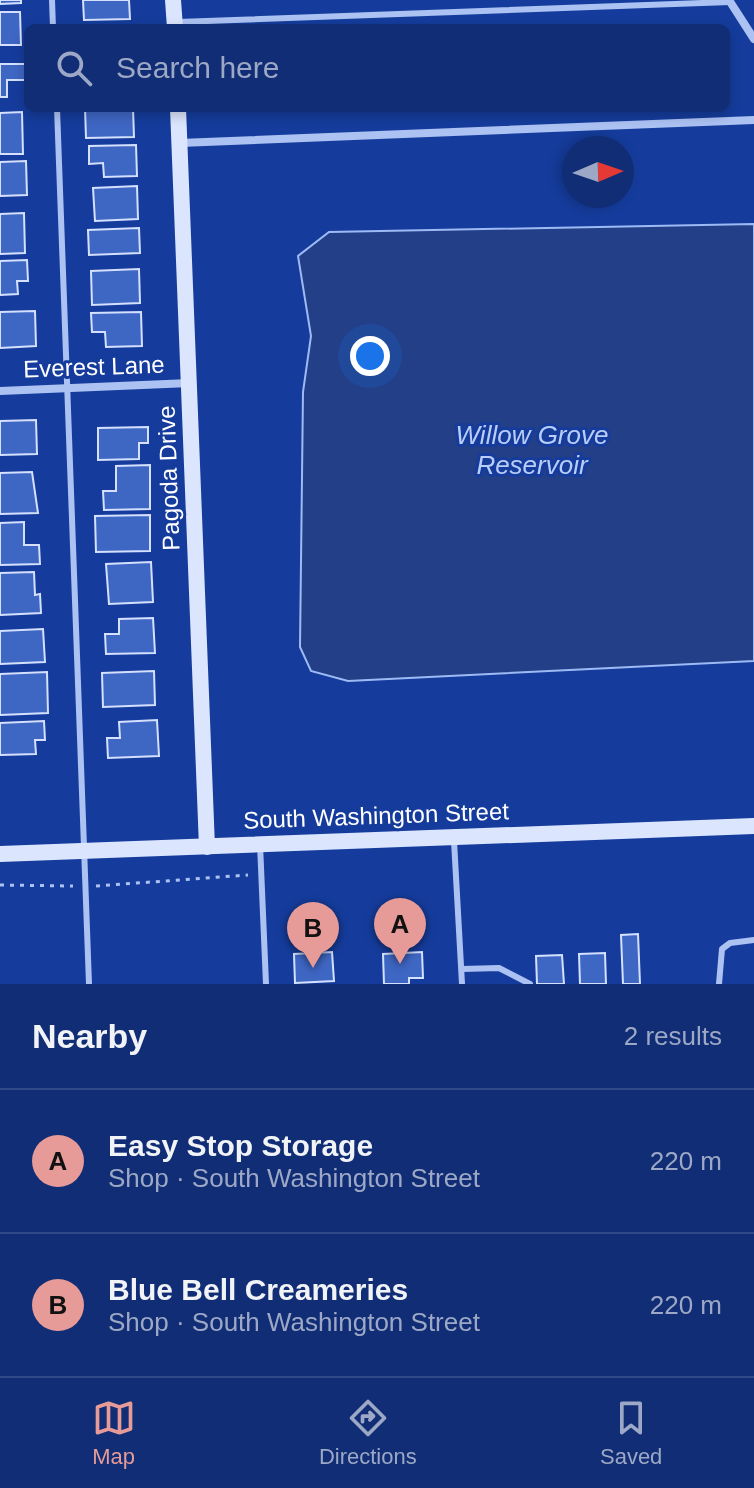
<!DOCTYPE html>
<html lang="en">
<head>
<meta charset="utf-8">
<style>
  body { margin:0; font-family:Arial,sans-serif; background:#1e397d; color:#f1f3f6 }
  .compass { position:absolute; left:562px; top:136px; width:72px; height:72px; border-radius:50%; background:#102d75; box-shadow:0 4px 12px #0003; rotate:88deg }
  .you { position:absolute; left:370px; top:356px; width:28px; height:28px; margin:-20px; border:6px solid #fff; border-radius:50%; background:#1a73e8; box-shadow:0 0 0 12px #1a73e833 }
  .badge { display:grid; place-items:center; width:52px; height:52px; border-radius:50%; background:#e69b98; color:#111; font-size:26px; font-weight:700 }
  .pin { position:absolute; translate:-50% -66px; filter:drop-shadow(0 2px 4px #0008) }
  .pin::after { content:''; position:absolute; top:42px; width:28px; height:24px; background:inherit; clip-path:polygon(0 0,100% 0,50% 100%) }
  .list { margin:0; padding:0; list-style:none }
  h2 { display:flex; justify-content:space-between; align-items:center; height:104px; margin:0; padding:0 32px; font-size:34px }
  h2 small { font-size:26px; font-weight:400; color:#9ca8c5 }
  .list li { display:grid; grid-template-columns:52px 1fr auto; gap:24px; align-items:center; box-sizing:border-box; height:144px; padding:0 32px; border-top:2px solid #304987 }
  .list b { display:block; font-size:30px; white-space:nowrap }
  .list p { margin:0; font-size:26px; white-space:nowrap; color:#9ca8c5 }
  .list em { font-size:26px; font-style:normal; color:#9ca8c5 }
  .icon { flex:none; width:44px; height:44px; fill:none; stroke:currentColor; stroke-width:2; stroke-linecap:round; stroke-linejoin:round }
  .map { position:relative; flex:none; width:754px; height:984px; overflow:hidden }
  .search { position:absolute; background:#102d75; box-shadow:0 4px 12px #0003; left:24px; right:24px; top:24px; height:88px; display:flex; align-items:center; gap:20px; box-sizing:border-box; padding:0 28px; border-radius:12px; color:#9ca8c5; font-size:30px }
  .sheet { height:392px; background:#102d75 }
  nav { display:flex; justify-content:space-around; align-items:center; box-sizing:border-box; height:112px; border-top:2px solid #304987; background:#102d75; font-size:22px; color:#9ca8c5 }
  nav a { display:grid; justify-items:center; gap:4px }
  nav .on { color:#e69b98 }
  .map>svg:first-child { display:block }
  .water { fill:#233f88; stroke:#9ebaf5; stroke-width:2 }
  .building { fill:#3e66c3; stroke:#d4e0fd; stroke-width:2 }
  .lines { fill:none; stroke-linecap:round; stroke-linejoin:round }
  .path { stroke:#acc2f3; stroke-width:3; stroke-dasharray:4 6; stroke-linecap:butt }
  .lane { stroke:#acc2f3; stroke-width:6 }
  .street { stroke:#acc2f3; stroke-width:8 }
  .secondary { stroke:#dbe5fd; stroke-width:16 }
  .labels { text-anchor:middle; stroke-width:6; stroke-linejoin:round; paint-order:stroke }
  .street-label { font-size:24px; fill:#fff; stroke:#153c9c }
  .water-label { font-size:26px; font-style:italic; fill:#b9cdf9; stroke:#153c9c }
</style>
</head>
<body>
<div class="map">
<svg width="754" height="984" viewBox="0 0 754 984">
  <rect width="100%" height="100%" fill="#153c9c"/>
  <polygon class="water" points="754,224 754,661 348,681 311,671 300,647 303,392 311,336 298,256 329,232"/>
  <g class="building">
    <polygon points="0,0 21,0 21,3 0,4"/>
    <polygon points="83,0 129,0 130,19 84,20"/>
    <polygon points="0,12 20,12 21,45 0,45"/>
    <polygon points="0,64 26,64 26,80 7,80 7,97 0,97"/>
    <polygon points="85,108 133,108 134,137 86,138"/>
    <polygon points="22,112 23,154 0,154 0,113"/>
    <polygon points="136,145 137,176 104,177 103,163 89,164 89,146"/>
    <polygon points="26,161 27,195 0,196 0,162"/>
    <polygon points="137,186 138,219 95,221 93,188"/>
    <polygon points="24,213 25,253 0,254 0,214"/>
    <polygon points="139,228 140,253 89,255 88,230"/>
    <polygon points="27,260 28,281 17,281 18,294 0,295 0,261"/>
    <polygon points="139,269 140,303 92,305 91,271"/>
    <polygon points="35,311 36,346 0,348 0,312"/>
    <polygon points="141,312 142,346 106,347 105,332 92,332 91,313"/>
    <polygon points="36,420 37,454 0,455 0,421"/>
    <polygon points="148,427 148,443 139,443 139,459 98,460 98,428"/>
    <polygon points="150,465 150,509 104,510 103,491 116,491 116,466"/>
    <polygon points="32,472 38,513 0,514 0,473"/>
    <polygon points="150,515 150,551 96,552 95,516"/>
    <polygon points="24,522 24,545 39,545 40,564 0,565 0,523"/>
    <polygon points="151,562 153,602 109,604 106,564"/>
    <polygon points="34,572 35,595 40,594 41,613 0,615 0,573"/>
    <polygon points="153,618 155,653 106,654 105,634 119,634 119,619"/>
    <polygon points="43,629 45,662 0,664 0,631"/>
    <polygon points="154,671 155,705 103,707 102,673"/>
    <polygon points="47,672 48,713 0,715 0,674"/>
    <polygon points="157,720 159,756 108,758 107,738 120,738 119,722"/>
    <polygon points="44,721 45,740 35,740 36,754 0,755 0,723"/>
    <polygon points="638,934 640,984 623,984 621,935"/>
    <polygon points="332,952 334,981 295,983 294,954"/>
    <polygon points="422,952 423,978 409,978 409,984 384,984 383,954"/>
    <polygon points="605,953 606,984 580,984 579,954"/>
    <polygon points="562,955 564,984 537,984 536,956"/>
  </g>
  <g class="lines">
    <g class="path">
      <polyline points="0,885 73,886"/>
      <polyline points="96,886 248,875"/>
    </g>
    <g class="lane">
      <polyline points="52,0 53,28"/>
      <polyline points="178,22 730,2"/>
      <polyline points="57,108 89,984"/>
      <polyline points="454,841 462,984"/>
      <polyline points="260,844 266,984"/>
      <polyline points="462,969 499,968 530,984"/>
      <polyline points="719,984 722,949 730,943 754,940"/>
    </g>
    <g class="street">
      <polyline points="729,0 754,39"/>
      <polyline points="180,143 754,120"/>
      <polyline points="0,391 190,383"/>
    </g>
    <g class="secondary">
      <polyline points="173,0 175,28"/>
      <polyline points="178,108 207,847"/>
      <polyline points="0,854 754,826"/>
    </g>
  </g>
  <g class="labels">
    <g class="street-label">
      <text transform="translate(94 367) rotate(-2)" y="8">Everest Lane</text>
      <text transform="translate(169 478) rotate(-92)" y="8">Pagoda Drive</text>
      <text transform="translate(376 816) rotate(-2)" y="8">South Washington Street</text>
    </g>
    <g class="water-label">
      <text x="532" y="444">Willow Grove<tspan x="532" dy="30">Reservoir</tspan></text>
    </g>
  </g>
</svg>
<svg class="compass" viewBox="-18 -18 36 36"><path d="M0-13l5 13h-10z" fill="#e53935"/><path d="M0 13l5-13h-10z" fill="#9ca8c5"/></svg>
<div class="you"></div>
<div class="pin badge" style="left:400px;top:964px">A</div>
<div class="pin badge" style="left:313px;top:968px">B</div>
<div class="search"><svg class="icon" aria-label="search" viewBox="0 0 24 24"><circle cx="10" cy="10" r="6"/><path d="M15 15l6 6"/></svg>Search here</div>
</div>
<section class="sheet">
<h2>Nearby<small>2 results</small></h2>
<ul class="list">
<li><span class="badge">A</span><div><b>Easy Stop Storage</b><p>Shop · South Washington Street</p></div><em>220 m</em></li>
<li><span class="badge">B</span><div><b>Blue Bell Creameries</b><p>Shop · South Washington Street</p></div><em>220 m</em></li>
</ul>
</section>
<nav>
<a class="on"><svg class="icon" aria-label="map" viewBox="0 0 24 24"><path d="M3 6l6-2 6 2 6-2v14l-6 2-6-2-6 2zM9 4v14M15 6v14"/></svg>Map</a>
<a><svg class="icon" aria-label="directions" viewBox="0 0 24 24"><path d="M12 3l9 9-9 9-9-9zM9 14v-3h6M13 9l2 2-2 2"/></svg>Directions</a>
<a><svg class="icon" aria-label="saved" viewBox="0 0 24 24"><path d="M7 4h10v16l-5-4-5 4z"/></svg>Saved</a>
</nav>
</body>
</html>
